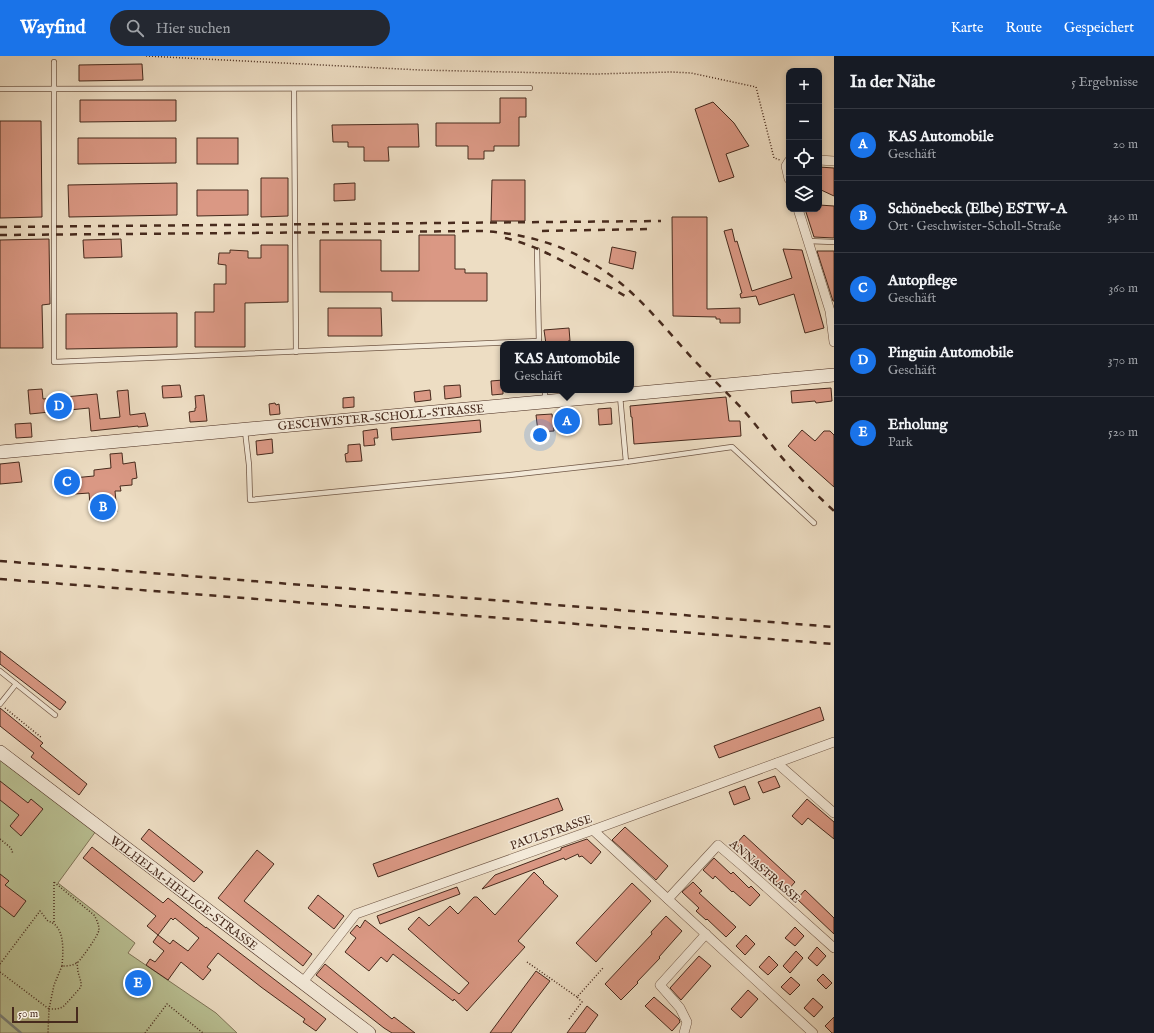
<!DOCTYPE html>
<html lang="de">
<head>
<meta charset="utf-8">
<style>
  body { margin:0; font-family:"IM FELL English",serif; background:#242831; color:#f1f3f6 }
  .controls { position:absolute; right:12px; top:12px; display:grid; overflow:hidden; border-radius:8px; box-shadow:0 2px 6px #0003 }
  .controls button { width:36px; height:36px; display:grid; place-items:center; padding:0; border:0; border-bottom:1px solid #363941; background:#171b24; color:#f1f3f6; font:20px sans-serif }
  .scale { position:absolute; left:12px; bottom:10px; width:66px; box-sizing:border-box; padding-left:4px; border:2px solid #472a1d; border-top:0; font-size:11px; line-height:14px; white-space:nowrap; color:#472a1d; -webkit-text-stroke:3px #f3e9d8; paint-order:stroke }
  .you { position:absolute; left:540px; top:379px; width:14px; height:14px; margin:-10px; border:3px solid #fff; border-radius:50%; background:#1a73e8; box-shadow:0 0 0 6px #1a73e833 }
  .badge { display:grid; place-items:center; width:26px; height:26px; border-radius:50%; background:#1a73e8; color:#fff; font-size:13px; font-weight:700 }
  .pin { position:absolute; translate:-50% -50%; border:2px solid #fff; box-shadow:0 1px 4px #0006 }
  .popup { position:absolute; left:500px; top:285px; width:134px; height:52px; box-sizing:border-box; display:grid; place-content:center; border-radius:8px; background:#171b24; filter:drop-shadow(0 1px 3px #0005); font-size:13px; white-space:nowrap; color:#9ea1a6 }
  .popup b { font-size:15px; color:#f1f3f6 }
  .popup::after { content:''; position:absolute; left:50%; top:100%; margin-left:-8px; border:8px solid transparent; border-top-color:#171b24 }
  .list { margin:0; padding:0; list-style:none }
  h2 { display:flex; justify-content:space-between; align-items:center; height:52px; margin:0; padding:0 16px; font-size:17px }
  h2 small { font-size:13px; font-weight:400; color:#9ea1a6 }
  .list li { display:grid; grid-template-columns:26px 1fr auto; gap:12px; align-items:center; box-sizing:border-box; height:72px; padding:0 16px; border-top:1px solid #363941 }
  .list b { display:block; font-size:15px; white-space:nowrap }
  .list p { margin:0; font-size:13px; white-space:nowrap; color:#9ea1a6 }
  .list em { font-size:13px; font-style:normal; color:#9ea1a6 }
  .icon { flex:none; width:22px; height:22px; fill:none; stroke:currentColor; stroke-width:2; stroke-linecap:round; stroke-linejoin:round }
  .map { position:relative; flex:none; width:834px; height:977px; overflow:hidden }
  header { display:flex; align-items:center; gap:24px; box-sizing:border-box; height:56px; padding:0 20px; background:#1a73e8; color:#fff }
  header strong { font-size:19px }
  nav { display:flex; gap:22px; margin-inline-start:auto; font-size:14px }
  .search { width:280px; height:36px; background:#242831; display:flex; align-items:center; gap:10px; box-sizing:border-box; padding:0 14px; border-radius:22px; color:#9ea1a6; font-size:15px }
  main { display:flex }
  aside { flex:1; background:#171b24 }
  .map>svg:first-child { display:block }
  .green { fill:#b9c093; stroke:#807558 }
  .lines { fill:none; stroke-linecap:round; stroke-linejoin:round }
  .stream { stroke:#79817b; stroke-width:2.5 }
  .building { fill:#da9884; stroke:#472a1d }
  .lane-casing { stroke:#705746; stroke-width:6 }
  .street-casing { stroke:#705746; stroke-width:10 }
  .secondary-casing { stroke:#472a1d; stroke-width:14 }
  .path { stroke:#472a1d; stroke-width:1.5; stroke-dasharray:1 2; stroke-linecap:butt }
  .lane { stroke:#f3e9d8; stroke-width:4.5 }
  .street { stroke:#f3e9d8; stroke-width:9 }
  .secondary { stroke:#f3e9d8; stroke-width:13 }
  .rail { stroke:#472a1d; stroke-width:2.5; stroke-dasharray:7 7; stroke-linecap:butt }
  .labels { text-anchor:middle; stroke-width:3; stroke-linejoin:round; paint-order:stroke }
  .street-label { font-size:12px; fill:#472a1d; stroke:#f3e9d8 }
</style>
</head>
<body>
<header>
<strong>Wayfind</strong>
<div class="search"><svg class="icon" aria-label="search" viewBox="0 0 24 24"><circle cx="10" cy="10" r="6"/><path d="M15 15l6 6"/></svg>Hier suchen</div>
<nav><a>Karte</a><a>Route</a><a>Gespeichert</a></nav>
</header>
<main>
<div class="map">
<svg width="834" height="977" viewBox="0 0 834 977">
  <rect width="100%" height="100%" fill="#edddc3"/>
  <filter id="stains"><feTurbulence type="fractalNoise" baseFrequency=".005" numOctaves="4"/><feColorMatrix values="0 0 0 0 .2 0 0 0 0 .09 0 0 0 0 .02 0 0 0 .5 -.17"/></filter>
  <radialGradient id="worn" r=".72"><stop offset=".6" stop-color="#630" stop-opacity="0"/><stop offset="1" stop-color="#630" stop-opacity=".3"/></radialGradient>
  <polygon class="green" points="0,704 96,775 58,827 135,887 128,897 216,957 237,977 0,977"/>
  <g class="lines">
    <polyline class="stream" points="0,959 21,977"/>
  </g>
  <g class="building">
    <polygon points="142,8 143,24 79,25 79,9"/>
    <polygon points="500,42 526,42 526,61 519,61 519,90 494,90 494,95 484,95 484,103 468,103 468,90 436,90 436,67 500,67"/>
    <polygon points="80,44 176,44 176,65 80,66"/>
    <polygon points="713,46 734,67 749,90 726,98 734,121 719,126 695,53"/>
    <polygon points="0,65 41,65 42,161 0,162"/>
    <polygon points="418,68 419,91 388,91 389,105 364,105 364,91 348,91 348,86 333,86 332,69"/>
    <polygon points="78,82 176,82 176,107 78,108"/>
    <rect x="197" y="82" width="41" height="26"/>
    <polygon points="819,111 834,112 834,140 819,133"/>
    <polygon points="261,122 288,122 288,160 261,161"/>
    <polygon points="492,124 525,124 525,165 491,165"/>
    <polygon points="177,127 177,159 69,161 68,129"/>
    <polygon points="355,127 355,144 334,145 334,128"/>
    <polygon points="197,134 248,134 248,159 197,160"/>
    <polygon points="819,149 834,150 834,182 814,181 805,153 819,153"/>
    <polygon points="672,161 707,161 707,253 740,252 740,267 720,267 720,263 716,263 716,261 673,260"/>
    <polygon points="732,173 735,186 737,185 752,235 792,222 783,193 802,194 824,272 805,277 794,238 759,249 756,240 741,242 740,238 742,237 724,175"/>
    <polygon points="419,179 455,179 455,213 465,213 465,217 487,217 487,245 392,245 392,236 320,236 320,184 381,184 381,215 419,215"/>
    <polygon points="49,183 50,248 42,249 43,292 0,292 0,184"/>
    <polygon points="121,183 122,201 84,202 83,184"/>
    <polygon points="261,189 288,189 288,246 245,247 245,291 195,291 195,256 214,256 214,228 226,228 226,209 218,208 219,197 230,197 230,194 248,195 248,202 261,202"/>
    <polygon points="612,191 636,196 633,213 609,207"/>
    <polygon points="817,195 834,195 834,245 833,245"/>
    <polygon points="328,252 381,252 382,280 328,280"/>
    <polygon points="177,257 177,291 66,293 66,258"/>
    <polygon points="569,272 570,285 568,285 568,288 546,288 544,274"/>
    <polygon points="503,324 503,338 492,339 491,325"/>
    <polygon points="180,329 182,341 163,342 162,330"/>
    <polygon points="460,329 461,341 445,343 444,330"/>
    <polygon points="831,332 832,345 816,347 815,345 792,347 791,335"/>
    <polygon points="42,333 43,343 97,338 100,363 120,361 117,335 128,334 130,359 145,357 148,370 138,371 138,370 91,375 89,352 30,358 28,334"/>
    <polygon points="430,334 431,344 415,346 414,336"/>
    <polygon points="204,339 207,365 190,366 189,356 195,355 195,352 196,352 195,340"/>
    <polygon points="354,341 354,351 343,352 343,342"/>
    <polygon points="726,341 729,365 740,365 741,380 634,388 632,361 631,361 630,350"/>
    <polygon points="275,347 276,349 279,348 280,358 270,359 269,348"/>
    <polygon points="611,352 612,368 599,369 598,353"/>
    <polygon points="552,358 554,375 538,376 536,359"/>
    <polygon points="480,364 481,376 392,384 391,372"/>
    <polygon points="31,367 32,381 16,382 15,368"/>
    <polygon points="377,373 378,382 374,382 375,389 364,390 363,375"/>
    <polygon points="802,374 815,385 824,375 830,375 834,379 834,431 788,390"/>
    <polygon points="272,383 273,397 257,399 256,385"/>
    <polygon points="360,388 362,405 346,406 345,398 348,397 348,389"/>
    <polygon points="122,397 123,408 135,406 137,422 132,423 132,429 120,430 121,435 115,435 117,456 91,458 89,437 75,438 73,422 94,420 94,414 111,412 110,398"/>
    <polygon points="19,406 22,426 0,428 0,408"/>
    <polygon points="0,595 66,646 60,654 0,608"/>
    <polygon points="820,651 824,664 719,702 714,690"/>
    <polygon points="0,652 43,687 40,690 87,728 79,739 31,701 34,697 0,670"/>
    <polygon points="775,720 780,731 763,737 758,726"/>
    <polygon points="0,725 28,747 31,743 43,753 21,780 10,770 19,759 0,744"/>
    <polygon points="745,730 750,743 734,749 729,736"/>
    <polygon points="558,742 563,754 378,821 373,808"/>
    <polygon points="807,743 834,766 834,783 808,762 802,769 792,760"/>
    <polygon points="625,771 668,810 656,824 612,784"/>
    <polygon points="149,773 203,816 194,826 141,783"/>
    <polygon points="744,779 795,826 788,834 785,834 736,788"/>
    <polygon points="587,783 601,796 591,808 582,800 579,801 578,798 565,804 564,802 482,833 495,819 561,794 561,792"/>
    <polygon points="92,791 163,847 168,842 206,872 206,871 219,881 326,963 316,975 303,966 305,963 261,931 218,897 207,911 211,914 203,924 181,906 168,924 146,909 150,903 155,906 164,895 153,886 158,879 170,888 173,884 188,895 199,882 175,862 173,864 171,862 158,879 147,870 156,860 83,802"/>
    <polygon points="257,794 274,808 244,845 312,898 303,910 218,842"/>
    <polygon points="714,802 731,818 733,816 749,832 751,830 760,839 750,850 733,835 732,836 715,820 713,823 703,814"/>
    <polygon points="534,816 544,826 543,827 558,840 518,885 525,891 467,955 454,943 453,945 393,898 387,906 381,901 369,915 345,896 356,882 350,877 357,869 360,872 365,864 459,938 469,927 408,873 419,861 429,870 450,850 458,858 474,841 477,841 495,859"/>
    <polygon points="0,818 9,825 5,829 26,845 14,861 0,850"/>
    <polygon points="693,826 702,835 699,837 736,871 726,881 707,863 706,864 696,855 699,852 682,836"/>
    <polygon points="632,827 651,845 596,906 576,887"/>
    <polygon points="457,831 460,838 380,868 377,860"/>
    <polygon points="805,834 834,862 834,878 797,843"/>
    <polygon points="318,839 344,860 334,873 308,852"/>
    <polygon points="666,860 682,875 659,901 660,902 637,926 638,927 621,944 605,928 652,878 651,876"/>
    <polygon points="795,871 804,880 795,890 785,882"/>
    <polygon points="746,879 755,888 745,899 736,890"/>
    <polygon points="817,891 826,900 817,910 808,902"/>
    <polygon points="796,895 803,902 790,917 783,910"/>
    <polygon points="699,900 711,910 681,944 670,932"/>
    <polygon points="769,900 778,909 768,919 759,911"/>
    <polygon points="325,908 392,963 394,961 415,977 392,977 384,972 316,919"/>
    <polygon points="536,915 550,925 530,951 511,977 490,977"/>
    <polygon points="823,918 832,927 826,933 817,924"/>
    <polygon points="791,921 800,929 790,939 781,931"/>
    <polygon points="748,934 758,943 741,962 731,953"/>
    <polygon points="654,941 679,963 680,966 672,975 645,950"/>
    <polygon points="813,942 823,951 814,961 804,952"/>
    <polygon points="587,950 598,959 585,977 567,977"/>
    <polygon points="834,961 834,977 832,977 825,970"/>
  </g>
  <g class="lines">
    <g class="lane-casing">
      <g id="lane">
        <polyline points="54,6 54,306 539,285"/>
        <polyline points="0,33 530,32"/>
        <polyline points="294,33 296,296"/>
        <polyline points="808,185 834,186"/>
        <polyline points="537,194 539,288"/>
        <polyline points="545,334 545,344"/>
        <polyline points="620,340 626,406 732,391 814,467"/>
        <polyline points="245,375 249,409 250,444 510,419 626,406"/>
        <polyline points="0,615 55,659"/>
        <polyline points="0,648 16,628"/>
      </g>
    </g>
    <g class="street-casing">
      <g id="street">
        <polyline points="819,104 834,105"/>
        <polyline points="789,105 786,110 789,123"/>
        <polyline points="798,153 830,255 834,286"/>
        <polyline points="777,707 834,757"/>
        <polyline points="593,774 813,977"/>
        <polyline points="668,843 718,789 746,813 834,892"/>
        <polyline points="303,926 356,858 593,774 834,686"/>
        <polyline points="684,977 687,966 680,952 660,929 706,878"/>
      </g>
    </g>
    <g class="secondary-casing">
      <g id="secondary">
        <polyline points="0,396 834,319"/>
        <polyline points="0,696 369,977"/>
      </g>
    </g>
    <g class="path">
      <polyline points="146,0 420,14 595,18 672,16 691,17 756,31 774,102 780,104"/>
      <polyline points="5,652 42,682"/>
      <polyline points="0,783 11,792 13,798"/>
      <polyline points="54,826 54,868"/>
      <polyline points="527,906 577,941"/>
      <path d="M0 908 40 855C43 858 45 862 48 865 50 866 52 866 54 868 65 876 63 898 62 910 67 910 73 910 78 906 82 902 98 880 99 874 99 869 97 864 94 859L54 826"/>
      <polyline points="62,910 54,929 49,953 57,953 63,951 81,931 81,926 78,916 77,906"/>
      <polyline points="0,916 49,953 48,977"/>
      <polyline points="569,963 582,946 577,941 603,912"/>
      <polyline points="145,977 167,948 203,977"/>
    </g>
    <use href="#lane" class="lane"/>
    <use href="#street" class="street"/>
    <use href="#secondary" class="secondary"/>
    <g class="rail">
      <polyline points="0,171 661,165"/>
      <polyline points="542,175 650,173"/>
      <path d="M0 179 482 175C540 178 593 199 635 240 655 259 673 281 692 302 709 320 728 337 745 356 761 375 775 394 791 412 804 427 819 441 834 455"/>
      <path d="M505 182C527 187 548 197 568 208 589 219 610 231 630 243"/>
      <polyline points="0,505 834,571"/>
      <polyline points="0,523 834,588"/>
    </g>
  </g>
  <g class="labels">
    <g class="street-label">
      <text transform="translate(381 361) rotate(-5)" y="4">GESCHWISTER-SCHOLL-STRASSE</text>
      <text transform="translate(551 776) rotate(-19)" y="4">PAULSTRASSE</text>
      <text transform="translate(765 815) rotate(41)" y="4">ANNASTRASSE</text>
      <text transform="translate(184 837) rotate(37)" y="4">WILHELM-HELLGE-STRASSE</text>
    </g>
  </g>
  <rect width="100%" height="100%" filter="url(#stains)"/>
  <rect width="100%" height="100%" fill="url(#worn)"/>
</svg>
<div class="controls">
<button>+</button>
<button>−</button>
<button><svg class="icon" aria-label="locate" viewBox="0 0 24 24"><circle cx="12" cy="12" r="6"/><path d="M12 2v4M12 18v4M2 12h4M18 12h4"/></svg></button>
<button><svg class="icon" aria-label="layers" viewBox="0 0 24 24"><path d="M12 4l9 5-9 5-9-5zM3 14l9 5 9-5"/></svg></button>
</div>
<div class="scale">50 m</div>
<div class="you"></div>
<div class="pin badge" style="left:567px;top:365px">A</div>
<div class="popup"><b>KAS Automobile</b>Geschäft</div>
<div class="pin badge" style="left:103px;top:451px">B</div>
<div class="pin badge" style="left:67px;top:426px">C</div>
<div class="pin badge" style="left:59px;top:350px">D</div>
<div class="pin badge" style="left:138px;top:927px">E</div>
</div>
<aside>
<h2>In der Nähe<small>5 Ergebnisse</small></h2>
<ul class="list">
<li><span class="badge">A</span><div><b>KAS Automobile</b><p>Geschäft</p></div><em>20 m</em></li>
<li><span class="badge">B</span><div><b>Schönebeck (Elbe) ESTW-A</b><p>Ort · Geschwister-Scholl-Straße</p></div><em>340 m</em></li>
<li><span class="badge">C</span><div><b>Autopflege</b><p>Geschäft</p></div><em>360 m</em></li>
<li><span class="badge">D</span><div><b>Pinguin Automobile</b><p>Geschäft</p></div><em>370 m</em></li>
<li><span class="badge">E</span><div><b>Erholung</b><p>Park</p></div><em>520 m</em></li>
</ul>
</aside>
</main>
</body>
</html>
